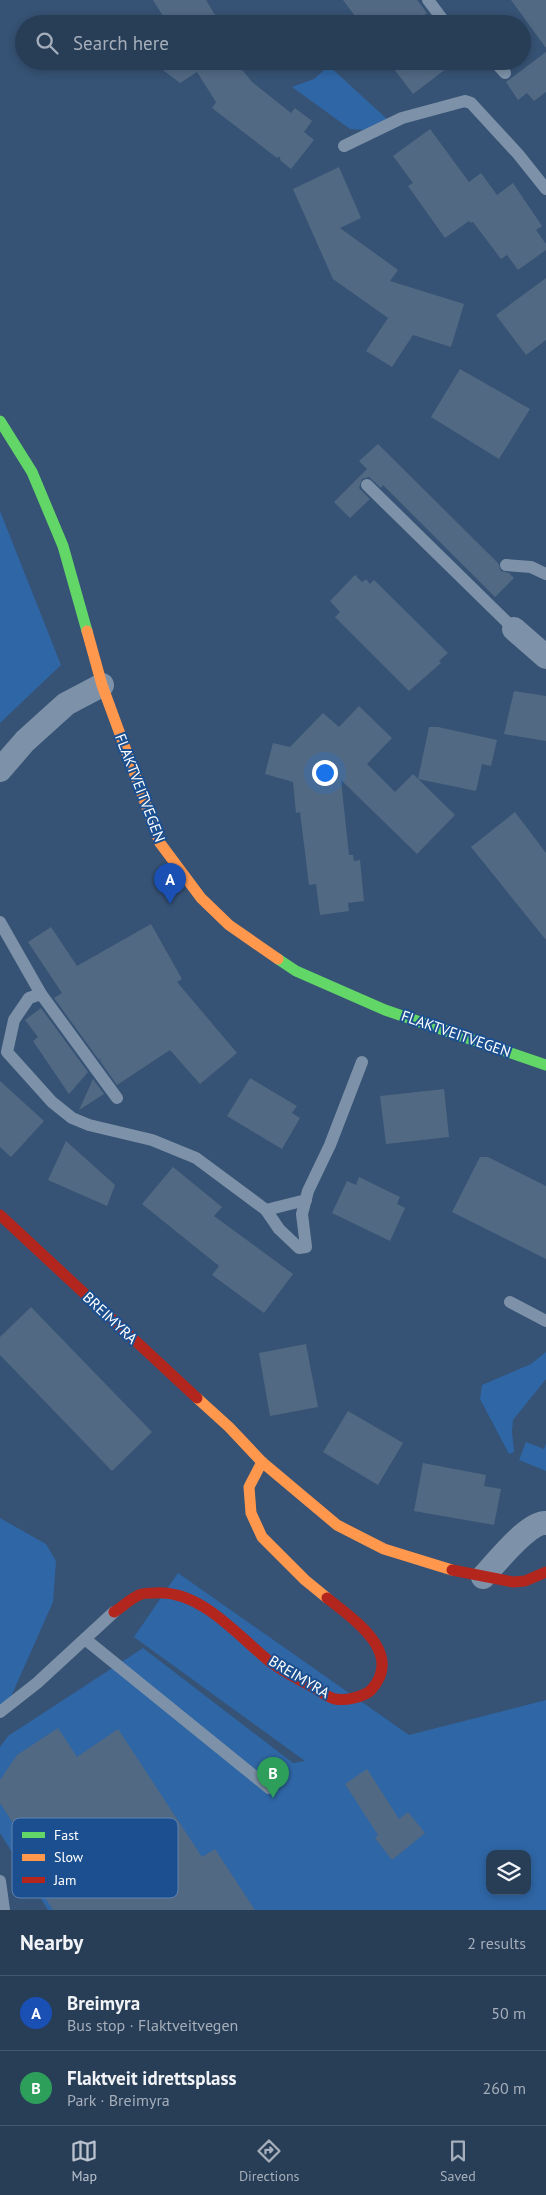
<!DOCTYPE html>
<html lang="en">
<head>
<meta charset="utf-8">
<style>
  body { margin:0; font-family:"PT Sans",sans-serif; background:#30455d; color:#f1f3f6 }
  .controls { position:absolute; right:15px; bottom:15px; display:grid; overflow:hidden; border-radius:10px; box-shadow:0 2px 8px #0003 }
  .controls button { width:45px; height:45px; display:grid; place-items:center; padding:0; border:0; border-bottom:1px solid #44576d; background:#283e57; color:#f1f3f6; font:25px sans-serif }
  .you { position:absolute; left:324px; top:772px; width:18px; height:18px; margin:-12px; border:4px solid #fff; border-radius:50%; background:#1a73e8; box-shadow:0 0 0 8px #1a73e833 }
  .badge { display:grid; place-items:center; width:32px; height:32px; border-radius:50%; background:#b9c2ce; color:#fff; font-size:16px; font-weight:700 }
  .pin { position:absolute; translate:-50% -41px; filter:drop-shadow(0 1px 2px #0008) }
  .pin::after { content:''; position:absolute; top:26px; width:18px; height:15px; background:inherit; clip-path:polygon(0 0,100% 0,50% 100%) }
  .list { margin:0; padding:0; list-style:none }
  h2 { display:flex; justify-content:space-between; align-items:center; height:65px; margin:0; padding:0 20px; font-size:21px }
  h2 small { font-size:16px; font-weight:400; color:#a5aeba }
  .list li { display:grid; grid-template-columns:32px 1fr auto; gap:15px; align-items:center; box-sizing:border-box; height:75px; padding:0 20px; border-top:1px solid #44576d }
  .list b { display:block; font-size:19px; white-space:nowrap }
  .list p { margin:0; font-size:16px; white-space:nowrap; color:#a5aeba }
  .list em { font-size:16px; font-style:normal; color:#a5aeba }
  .icon { flex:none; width:28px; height:28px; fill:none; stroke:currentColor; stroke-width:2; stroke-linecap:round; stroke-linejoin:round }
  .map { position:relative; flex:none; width:546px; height:1910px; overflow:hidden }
  .search { position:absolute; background:#283e57; box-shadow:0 2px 8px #0003; left:15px; right:15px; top:15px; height:55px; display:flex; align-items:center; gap:12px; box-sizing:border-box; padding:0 18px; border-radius:28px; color:#a5aeba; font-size:19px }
  .sheet { height:215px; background:#283e57 }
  nav { display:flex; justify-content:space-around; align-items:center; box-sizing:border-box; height:70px; border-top:1px solid #44576d; background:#283e57; font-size:14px; color:#a5aeba }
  nav a { display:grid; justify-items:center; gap:2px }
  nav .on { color:#b9c2ce }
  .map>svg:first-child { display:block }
  .green { fill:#2f66a5; fill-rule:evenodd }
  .building { fill:#526984 }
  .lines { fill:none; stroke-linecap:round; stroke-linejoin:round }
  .lane { stroke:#7d92a8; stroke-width:12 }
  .street { stroke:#7d92a8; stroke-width:24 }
  .fast { stroke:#63d668; stroke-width:11 }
  .slow { stroke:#ff974d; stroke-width:11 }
  .jam { stroke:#b3261e; stroke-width:11 }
  .labels { text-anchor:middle; stroke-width:4; stroke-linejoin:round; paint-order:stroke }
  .street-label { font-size:15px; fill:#fff; stroke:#1b4f8f }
  .key { fill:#1b4f8f; stroke:#5f84b1; stroke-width:1 }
  .key-label { font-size:14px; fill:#fff }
</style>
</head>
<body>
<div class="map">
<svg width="546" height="1910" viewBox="0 0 546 1910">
  <rect width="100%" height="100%" fill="#365274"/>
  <g class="green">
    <polygon points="329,66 387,119 365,130 350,129 292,87 314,79"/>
    <polygon points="0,511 61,665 0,723"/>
    <polygon points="546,1352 546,1379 513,1420 512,1431 514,1452 509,1454 480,1399 482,1385 531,1364"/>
    <polygon points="526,1442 544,1449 546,1443 546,1471 519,1460"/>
    <polygon points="0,1518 46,1544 56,1561 53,1602 6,1708 0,1712"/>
    <path d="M178 1573 409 1735 546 1700V1910H48L0 1833V1747L8 1736 143 1648 293 1763 305 1761 134 1637ZM490 1854H527V1891H490Z"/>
  </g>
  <g class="building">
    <polygon points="153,0 206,0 215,15 209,18 212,24 168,24"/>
    <polygon points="343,0 417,0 427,13 413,24 361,24"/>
    <polygon points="511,0 546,0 546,48"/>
    <polygon points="546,52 546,92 534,101 527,93 518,100 506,82"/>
    <polygon points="151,61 235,61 252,82 291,113 295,108 312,121 304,132 314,140 291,169 281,161 279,156 277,158 212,108 216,102 197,72 180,83"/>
    <polygon points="388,61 440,61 446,69 413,94"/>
    <polygon points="430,129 469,182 481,173 497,195 513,183 542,226 536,230 546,244 546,250 518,270 507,255 501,259 473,222 471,223 469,221 445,238 408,186 413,183 393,156"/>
    <polygon points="339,167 361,218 340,228 398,270 390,281 464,304 451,347 413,335 392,367 366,351 388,318 333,279 293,189"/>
    <polygon points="546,278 546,340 526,355 496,315"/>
    <polygon points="460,369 530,409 499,459 431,417"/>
    <polygon points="378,444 498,563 501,571 509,573 514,578 495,597 383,485 381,488 369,477 362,479 359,488 370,499 350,518 334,502 367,469 359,461"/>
    <polygon points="355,575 362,582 366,579 370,584 374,580 448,653 439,661 441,663 409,691 335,617 340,612 330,601"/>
    <polygon points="514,691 546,696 546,741 504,734"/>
    <polygon points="359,706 392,738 367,764 395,792 413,774 455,815 417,854 341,780 349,855 353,855 354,861 360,860 364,901 348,903 349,911 320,915 316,884 309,885 300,812 296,813 293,782 265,774 273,743 290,747 323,713 339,727"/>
    <polygon points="429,727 438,727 497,740 491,766 482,764 476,791 418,779"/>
    <polygon points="515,812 546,853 546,940 471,847"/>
    <polygon points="151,924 182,979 177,982 237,1053 200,1084 170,1050 117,1085 100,1061 102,1058 99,1060 54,998 62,993 28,942 51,927 77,966"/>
    <polygon points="41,1008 88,1072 69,1094 33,1041 38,1037 25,1020"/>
    <polygon points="250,1078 297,1106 292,1113 300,1118 282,1149 227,1116"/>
    <polygon points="93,1079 104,1094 79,1110"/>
    <polygon points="0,1081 44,1121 11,1157 0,1147"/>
    <polygon points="444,1089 449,1137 386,1144 380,1096"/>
    <polygon points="66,1141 115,1185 107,1206 48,1180"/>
    <polygon points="480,1157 488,1157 546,1186 546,1259 452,1212"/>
    <polygon points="173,1167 222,1207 214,1216 293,1274 264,1313 212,1275 219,1266 142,1204"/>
    <polygon points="359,1177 400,1197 397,1204 405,1208 390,1241 332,1213 347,1181 356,1185"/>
    <polygon points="31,1307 152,1432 112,1471 0,1355 0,1337"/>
    <polygon points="306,1344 318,1407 270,1416 259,1353"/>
    <polygon points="348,1411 403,1443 378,1485 323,1452"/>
    <polygon points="423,1463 486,1475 484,1486 501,1489 494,1525 414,1511"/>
    <polygon points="58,1728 77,1757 118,1729 202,1857 215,1849 255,1910 53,1910 25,1867 37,1860 0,1803 0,1780 17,1755"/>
    <polygon points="367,1769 399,1819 408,1812 425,1833 392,1860 375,1838 378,1835 345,1784"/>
  </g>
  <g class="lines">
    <g class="lane">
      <polyline points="428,0 446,24"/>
      <polyline points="494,61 505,73"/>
      <polyline points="344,146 402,118 465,101 471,103 518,154 546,189"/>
      <polyline points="367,485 514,629"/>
      <polyline points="506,565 531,567 546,574"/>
      <polyline points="0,922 41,994 117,1098"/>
      <polyline points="41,994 29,998 14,1020 7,1052 52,1102 72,1118 89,1125 152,1140 196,1158 266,1210 279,1229 299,1248 306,1247 302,1214 308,1191 330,1145 362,1062"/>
      <polyline points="266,1210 306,1200"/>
      <polyline points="510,1302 546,1321"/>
      <polyline points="85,1639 269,1788"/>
      <polyline points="0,1712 37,1683 114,1612"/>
      <polyline points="0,1881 4,1910"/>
    </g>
    <g class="street">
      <polyline points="514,629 546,657"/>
      <polyline points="0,770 25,741 66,704 102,685"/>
      <path d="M483 1577C495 1564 530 1520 546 1523"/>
    </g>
    <g class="fast">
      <polyline points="0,421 32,472 63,546 87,631"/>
      <polyline points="278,959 296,971 385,1010 546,1065"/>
    </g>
    <g class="slow">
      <polyline points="87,631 102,685 160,843 201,898 229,925 278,959"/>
      <polyline points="197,1398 229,1427 262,1462 337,1525 384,1549 452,1570"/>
      <polyline points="262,1462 249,1487 251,1513 262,1537 305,1580 327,1598"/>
    </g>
    <g class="jam">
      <polyline points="0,1215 197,1398"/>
      <polyline points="452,1570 513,1582 525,1581 546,1572"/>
      <path d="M114 1612C122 1607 130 1599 139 1595 143 1593 150 1593 154 1593 200 1589 237 1635 269 1661 284 1672 299 1680 315 1688 321 1692 329 1698 335 1699 345 1701 364 1697 371 1690 405 1653 353 1619 327 1598"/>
    </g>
  </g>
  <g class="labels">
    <g class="street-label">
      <text transform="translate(140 788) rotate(69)" y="5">FLAKTVEITVEGEN</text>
      <text transform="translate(456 1034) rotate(19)" y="5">FLAKTVEITVEGEN</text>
      <text transform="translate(110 1318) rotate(43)" y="5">BREIMYRA</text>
      <text transform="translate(299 1677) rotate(31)" y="5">BREIMYRA</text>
    </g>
  </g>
  <rect x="12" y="1818" width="166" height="80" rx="8" class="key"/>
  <rect x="22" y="1832" width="23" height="6" fill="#63d668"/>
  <rect x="22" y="1854" width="23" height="7" fill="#ff974d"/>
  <rect x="22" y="1877" width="23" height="6" fill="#b3261e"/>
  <g class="key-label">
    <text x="54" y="1840">Fast</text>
    <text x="54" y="1862">Slow</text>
    <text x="54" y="1885">Jam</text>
  </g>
</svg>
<div class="controls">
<button><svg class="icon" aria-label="layers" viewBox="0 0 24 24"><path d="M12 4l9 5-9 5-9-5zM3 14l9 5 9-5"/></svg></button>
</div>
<div class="you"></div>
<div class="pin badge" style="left:170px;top:904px;background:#1a4fb4">A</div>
<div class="pin badge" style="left:273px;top:1798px;background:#2e9e5b">B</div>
<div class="search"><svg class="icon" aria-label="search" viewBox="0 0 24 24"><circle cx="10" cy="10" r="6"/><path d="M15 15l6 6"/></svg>Search here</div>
</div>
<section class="sheet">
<h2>Nearby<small>2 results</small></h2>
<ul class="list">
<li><span class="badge" style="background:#1a4fb4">A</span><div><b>Breimyra</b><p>Bus stop · Flaktveitvegen</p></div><em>50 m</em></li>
<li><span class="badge" style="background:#2e9e5b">B</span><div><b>Flaktveit idrettsplass</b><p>Park · Breimyra</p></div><em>260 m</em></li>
</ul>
</section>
<nav>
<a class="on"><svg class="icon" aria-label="map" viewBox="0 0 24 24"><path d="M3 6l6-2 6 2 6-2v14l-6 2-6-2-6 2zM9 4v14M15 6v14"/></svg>Map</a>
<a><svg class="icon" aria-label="directions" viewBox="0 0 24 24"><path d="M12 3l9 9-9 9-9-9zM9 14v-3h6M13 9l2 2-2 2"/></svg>Directions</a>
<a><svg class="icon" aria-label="saved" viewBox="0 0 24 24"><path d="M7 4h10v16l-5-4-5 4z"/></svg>Saved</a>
</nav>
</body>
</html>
